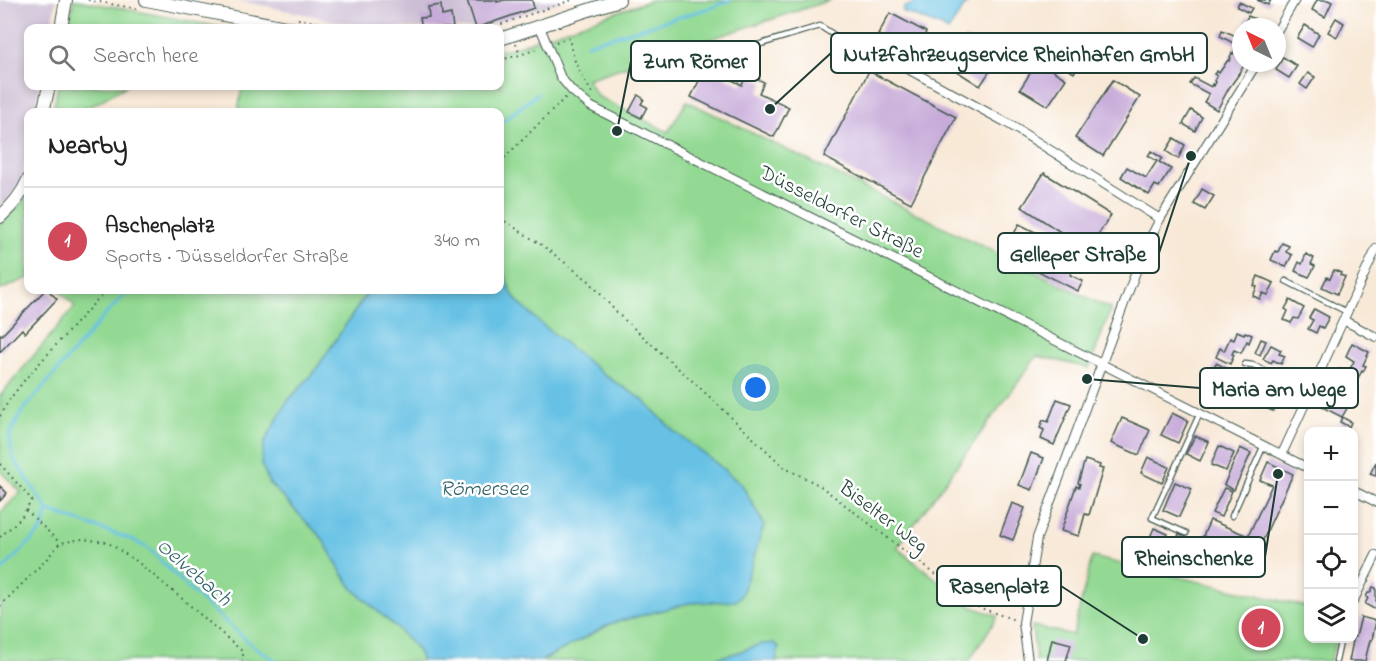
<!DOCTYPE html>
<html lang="en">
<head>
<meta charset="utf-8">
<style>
  body { margin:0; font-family:"Indie Flower",sans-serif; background:#f6f6f6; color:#222 }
  .controls { position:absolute; right:18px; bottom:18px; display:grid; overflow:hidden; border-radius:12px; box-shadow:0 3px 9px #0003 }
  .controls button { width:54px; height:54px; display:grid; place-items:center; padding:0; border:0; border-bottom:2px solid #e0e0e0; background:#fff; color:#222; font:30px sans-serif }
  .compass { position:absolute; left:1232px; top:18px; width:54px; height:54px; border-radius:50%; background:#fff; box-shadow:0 3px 9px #0003; rotate:317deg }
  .you { position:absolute; left:756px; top:388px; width:21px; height:21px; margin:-15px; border:4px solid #fff; border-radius:50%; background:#1a73e8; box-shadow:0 0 0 9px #1a73e833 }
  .badge { display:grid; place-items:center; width:39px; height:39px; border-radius:50%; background:#d1495b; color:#fff; font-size:20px; font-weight:700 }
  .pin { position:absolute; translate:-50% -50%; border:3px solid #fff; box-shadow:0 2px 6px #0006 }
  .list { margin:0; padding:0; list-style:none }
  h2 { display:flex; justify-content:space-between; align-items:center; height:78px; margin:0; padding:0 24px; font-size:26px }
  h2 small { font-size:20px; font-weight:400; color:#767676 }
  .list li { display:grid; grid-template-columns:39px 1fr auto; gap:18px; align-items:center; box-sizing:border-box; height:108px; padding:0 24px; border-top:2px solid #e0e0e0 }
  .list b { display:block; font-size:22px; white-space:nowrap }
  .list p { margin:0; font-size:20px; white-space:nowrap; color:#767676 }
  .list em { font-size:20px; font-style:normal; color:#767676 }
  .icon { flex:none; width:33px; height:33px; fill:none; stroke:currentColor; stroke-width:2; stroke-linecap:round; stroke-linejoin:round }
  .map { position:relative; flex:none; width:1376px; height:661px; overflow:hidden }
  .search { position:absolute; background:#fff; box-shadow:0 3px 9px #0003; left:24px; top:24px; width:480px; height:66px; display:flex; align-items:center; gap:15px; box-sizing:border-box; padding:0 21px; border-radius:12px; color:#767676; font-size:22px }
  .panel { position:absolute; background:#fff; box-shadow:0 3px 9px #0003; left:24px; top:108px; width:480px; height:186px; border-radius:12px }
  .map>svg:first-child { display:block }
  .industrial { fill:#ccbed4 }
  .green { fill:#93d993; stroke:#598b64; stroke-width:1.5 }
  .water { fill:#66c1e4; stroke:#427f8c; stroke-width:1.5 }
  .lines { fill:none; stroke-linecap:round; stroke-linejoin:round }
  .stream { stroke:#66c1e4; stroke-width:3 }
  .building { fill:#c7acd9 }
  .service-casing { stroke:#40574c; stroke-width:7 }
  .minor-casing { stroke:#40574c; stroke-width:10 }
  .secondary-casing { stroke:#40574c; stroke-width:14 }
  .path { stroke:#40574c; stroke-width:2; stroke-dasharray:1.5 4.5; stroke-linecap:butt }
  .service { stroke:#fff; stroke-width:4.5 }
  .minor { stroke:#fff; stroke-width:8 }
  .secondary { stroke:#fff; stroke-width:12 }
  .labels { text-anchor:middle; stroke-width:5; stroke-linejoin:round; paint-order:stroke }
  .street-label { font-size:21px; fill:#1f3d34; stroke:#fff }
  .water-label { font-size:22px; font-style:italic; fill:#346569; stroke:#fff }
  .leader { fill:none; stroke:#1f3d34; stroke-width:2 }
  .callout-dot { fill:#1f3d34; stroke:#fff; stroke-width:2 }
  .callout { fill:#fff; stroke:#1f3d34; stroke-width:2 }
  .callout-label { font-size:22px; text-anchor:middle; font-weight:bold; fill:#1f3d34 }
</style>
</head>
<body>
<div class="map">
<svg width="1376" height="661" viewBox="0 0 1376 661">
  <rect width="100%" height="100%" fill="#fff"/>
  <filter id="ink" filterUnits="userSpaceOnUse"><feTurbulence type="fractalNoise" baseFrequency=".0167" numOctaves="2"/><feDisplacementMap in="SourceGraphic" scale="12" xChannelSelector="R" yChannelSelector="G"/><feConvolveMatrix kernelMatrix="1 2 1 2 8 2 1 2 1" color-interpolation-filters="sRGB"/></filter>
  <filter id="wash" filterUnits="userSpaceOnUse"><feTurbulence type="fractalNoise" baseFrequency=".008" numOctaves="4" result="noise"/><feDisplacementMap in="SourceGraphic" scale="24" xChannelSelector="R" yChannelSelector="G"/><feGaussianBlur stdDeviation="1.35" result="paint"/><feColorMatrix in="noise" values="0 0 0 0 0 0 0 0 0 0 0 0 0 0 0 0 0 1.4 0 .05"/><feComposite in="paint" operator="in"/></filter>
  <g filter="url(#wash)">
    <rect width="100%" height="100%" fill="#f8e8d6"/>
    <g class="industrial">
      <polygon points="0,0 56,0 51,28 28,28 28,86 40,86 35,112 28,112 28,148 22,182 5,203 0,208"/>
      <polygon points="237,0 564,0 479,28 369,28"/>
    </g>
    <g class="green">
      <polygon points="74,0 77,0 226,28 68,28"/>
      <polygon points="651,0 831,0 587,79 597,96 668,132 687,101 1111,309 1089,368 1037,356 897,548 972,607 998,616 969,661 776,661 779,648 761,644 736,653 705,661 541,661 612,623 690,603 736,601 742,594 764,524 742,485 716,463 675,432 642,399 604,375 538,321 518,302 511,292 503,271 500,269 500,112 238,112 242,86 500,86 500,50 512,48"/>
      <polygon points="58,86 126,86 95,104 75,112 53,112"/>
      <polygon points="28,194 28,278 0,290 0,223 16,209"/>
      <polygon points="59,290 369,290 315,371 287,402 276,421 269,483 322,538 342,573 354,590 399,630 418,651 422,661 0,661 0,513 21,492 0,471 0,396 75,306"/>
      <polygon points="1092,557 1308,607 1308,638 1336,639 1330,661 1036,661 1032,626 1073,635"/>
    </g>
    <g class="water">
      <polygon points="922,0 969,0 948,31 940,26 903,12 903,9 904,7"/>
      <polygon points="500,269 503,271 511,292 518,302 538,321 604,375 642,399 675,432 716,463 742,485 764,525 742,594 736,601 690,603 612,623 541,661 422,661 418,651 399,630 354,590 342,573 322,538 269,483 261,463 264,443 287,402 315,371 369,290 500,290"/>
      <polygon points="774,643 779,648 776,661 705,661 736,653 761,644"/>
    </g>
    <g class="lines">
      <g class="stream">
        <polyline points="587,44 713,7 730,0"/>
        <polyline points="500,123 511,115 537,94"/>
        <polyline points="49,511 133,540 149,549 192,592 252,645 276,661"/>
        <polyline points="0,572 42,530 48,510 13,458 9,436 21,413 106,314 130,290"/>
      </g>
    </g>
    <g id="blocks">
      <g class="building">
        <polygon points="467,0 497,0 497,2 504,0 532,0 534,8 476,28"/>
        <polygon points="1257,0 1271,0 1268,5"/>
        <polygon points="1317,0 1328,0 1332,2 1325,17 1312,10"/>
        <polygon points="1239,2 1252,8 1249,13 1237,7"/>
        <polygon points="441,5 442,16 451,14 453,28 422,28 420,18 429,17 428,7"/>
        <polygon points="890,13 926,32 915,54 878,35"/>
        <polygon points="1248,16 1260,21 1257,27 1243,27"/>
        <polygon points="1336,18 1344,23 1337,37 1328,32"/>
        <polygon points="1305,25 1319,34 1312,47 1297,38"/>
        <polygon points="1222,30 1241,38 1241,63 1246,63 1238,74 1239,74 1229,88 1217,110 1204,102 1209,94 1190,84 1194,78 1211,87 1212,84 1214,86 1216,82 1214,81 1217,76 1214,74 1217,71 1219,73 1228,60 1229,61 1231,58 1230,57 1232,53 1233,54 1235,51 1234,50 1237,45 1220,36"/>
        <polygon points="965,38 998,59 980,86 947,65"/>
        <polygon points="1073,56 1081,61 1074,73 1066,68"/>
        <polygon points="1283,57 1297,66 1289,78 1276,70"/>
        <polygon points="1038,61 1066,79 1048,106 1020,89"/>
        <polygon points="706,67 742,85 747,74 764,82 759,93 789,107 774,137 691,97"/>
        <polygon points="869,71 956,117 911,203 824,157"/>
        <polygon points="1308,73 1315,77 1307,89 1300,84"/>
        <polygon points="1113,80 1140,97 1103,156 1075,138"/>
        <polygon points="638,95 644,99 641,104 647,107 641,118 629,112"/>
        <polygon points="1191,110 1202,117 1195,131 1183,124"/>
        <polygon points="1174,138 1185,145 1178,159 1166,151"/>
        <polygon points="1151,151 1162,158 1159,162 1171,169 1159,187 1155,185 1149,195 1121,177 1127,167 1146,178 1157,161 1148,156"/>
        <polygon points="1044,173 1111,215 1088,250 1022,207"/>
        <polygon points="1202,189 1214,196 1205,210 1194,204"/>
        <polygon points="1019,224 1087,258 1083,266 1076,263 1070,275 1083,281 1078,291 1004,254"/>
        <polygon points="1282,243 1289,246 1286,252 1292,255 1286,267 1271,260 1275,251 1278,252"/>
        <polygon points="1306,254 1314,258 1311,264 1315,266 1309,277 1295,271 1299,262 1302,264"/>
        <polygon points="1334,270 1341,273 1340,275 1345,277 1337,294 1322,287 1327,277 1330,279"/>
        <polygon points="1258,276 1274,283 1268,295 1263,293 1260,299 1253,296 1257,287 1254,286"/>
        <polygon points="45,290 48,290 57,299 25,333 22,329 0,352 0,334 2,335"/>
        <polygon points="1290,300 1304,308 1298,319 1294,318 1291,323 1284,320 1288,311 1285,309"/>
        <polygon points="1314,309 1329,317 1323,328 1319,326 1316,333 1308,329 1313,320 1309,318"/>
        <polygon points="1237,331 1244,334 1245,332 1252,335 1249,343 1247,341 1241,353 1234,350 1232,354 1234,355 1230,364 1216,357 1220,348 1224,351 1230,338 1234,340"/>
        <polygon points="1261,339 1266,341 1260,355 1255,353"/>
        <polygon points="1352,343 1369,352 1363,365 1366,366 1363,372 1362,371 1358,378 1354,376 1346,390 1332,384 1340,369 1348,373 1354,361 1346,356"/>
        <polygon points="1271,345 1281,350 1279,354 1285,356 1281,364 1273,360 1271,363 1263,359"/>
        <polygon points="1216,363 1230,370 1225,381 1221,379 1218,385 1211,381 1215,373 1212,371"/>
        <polygon points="1267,386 1285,397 1280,408 1276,406 1273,411 1266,408 1270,399 1267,398 1266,402 1261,399"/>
        <polygon points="1331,388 1342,394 1340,398 1350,403 1342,417 1322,407"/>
        <polygon points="1057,399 1071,404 1054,445 1041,439 1044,430 1040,428 1043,420 1048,422"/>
        <polygon points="1172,413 1188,421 1178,443 1161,435"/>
        <polygon points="1342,417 1351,422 1349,427 1340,422"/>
        <polygon points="1122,418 1150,430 1139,455 1111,443"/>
        <polygon points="1195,436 1209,442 1200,461 1186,454"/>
        <polygon points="1219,446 1234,453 1226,471 1211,465"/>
        <polygon points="1240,448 1251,453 1234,490 1224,485"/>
        <polygon points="1031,453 1044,458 1032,490 1019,485"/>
        <polygon points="1148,457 1169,467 1162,483 1141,473"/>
        <polygon points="1085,460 1100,465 1099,468 1103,469 1089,515 1085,514 1079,536 1061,531 1076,486 1079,487 1080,484 1078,483"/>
        <polygon points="1268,462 1293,474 1262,542 1259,541 1251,558 1203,536 1210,520 1248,536 1272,485 1260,480"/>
        <polygon points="1376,462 1376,476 1370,474"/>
        <polygon points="1175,482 1192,489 1179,517 1163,510"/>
        <polygon points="0,486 7,493 0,501"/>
        <polygon points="1224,488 1232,491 1221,517 1212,513"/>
        <polygon points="1012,503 1025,508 1013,540 1000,535"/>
        <polygon points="1154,528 1168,534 1159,555 1145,549"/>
        <polygon points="1179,534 1195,541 1186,559 1171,552"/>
        <polygon points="1373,587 1376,588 1376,610 1365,604 1368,598 1366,597 1368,593 1370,593"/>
        <polygon points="1361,617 1376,621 1372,640 1370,640 1365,661 1349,661 1354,636 1356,637"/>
        <polygon points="1052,639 1071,644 1066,661 1047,661"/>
      </g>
    </g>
  </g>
  <g filter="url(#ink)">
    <use href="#blocks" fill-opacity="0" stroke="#40574c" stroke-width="1.5"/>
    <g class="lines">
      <g class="service-casing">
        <g id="service">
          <polyline points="688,77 695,64 820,26 848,44"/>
          <polyline points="1286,281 1347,312"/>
          <polyline points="1245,364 1253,365 1311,392"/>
          <polyline points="1232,516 1264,445"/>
          <polyline points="1186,533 1152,518 1200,413"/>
          <polyline points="1336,661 1341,638"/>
        </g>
      </g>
      <g class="minor-casing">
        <g id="minor">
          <polyline points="540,27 561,78 572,91 590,106 1308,468"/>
          <polyline points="1277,31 1295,0"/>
          <polyline points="848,44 871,49 1007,123 1160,219"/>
          <polyline points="1343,320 1376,337"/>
          <polyline points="1282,454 1376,249"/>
          <polyline points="1354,491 1376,502"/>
          <polyline points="1354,600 1376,555"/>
          <polyline points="1028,661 1023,623 1037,538 1144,250 1160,219 1257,63"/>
        </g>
      </g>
      <g class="secondary-casing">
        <g id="secondary">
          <polyline points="146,0 291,28"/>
          <polyline points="61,28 66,0"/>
          <polyline points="500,39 619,0"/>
          <polyline points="43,112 49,86"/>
          <path d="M0 217C12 206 22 195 28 180"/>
        </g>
      </g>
      <g class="path">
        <polyline points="88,0 139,9"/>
        <polyline points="298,19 348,28"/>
        <polyline points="490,28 572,0"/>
        <path d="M556 42 569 38C574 64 579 72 593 94"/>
        <polyline points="516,44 520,55"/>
        <polyline points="500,60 520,55 540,48"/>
        <polyline points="500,162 566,97"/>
        <polyline points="500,218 543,246 589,281 617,313 699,387 785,468 819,485 931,571 975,606 1015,620"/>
        <polyline points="0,416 9,400 27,377 106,290"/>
        <polyline points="0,464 32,500 21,518 0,537"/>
        <polyline points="26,510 60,543"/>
        <polyline points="0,606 44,562 60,543 82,539 107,542 135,560 186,602 243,652 243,661"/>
      </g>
      <use href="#service" class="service"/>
      <use href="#minor" class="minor"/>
      <use href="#secondary" class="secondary"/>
    </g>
  </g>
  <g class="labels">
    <g class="street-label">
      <text transform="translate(842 211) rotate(27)" y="7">Düsseldorfer Straße</text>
      <text transform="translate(884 516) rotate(37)" y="7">Biselter Weg</text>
    </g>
    <g class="water-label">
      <text x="484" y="495">Römersee</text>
      <text transform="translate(195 571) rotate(41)" y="8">Oelvebach</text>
    </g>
  </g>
  <path class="leader" d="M770 109L831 53M617 131L631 61M1191 156L1159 253M1087 379L1200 388M1278 474L1265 557M1143 639L1061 586"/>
  <g class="callout-dot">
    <circle cx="770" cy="109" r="6"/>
    <circle cx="617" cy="131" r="6"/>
    <circle cx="1191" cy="156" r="6"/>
    <circle cx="1087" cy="379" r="6"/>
    <circle cx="1278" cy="474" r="6"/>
    <circle cx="1143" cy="639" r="6"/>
  </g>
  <g class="callout">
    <rect x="831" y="33" width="376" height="40" rx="6"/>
    <rect x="631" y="41" width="129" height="40" rx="6"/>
    <rect x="998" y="233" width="161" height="40" rx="6"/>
    <rect x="1200" y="368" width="158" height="40" rx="6"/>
    <rect x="1122" y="537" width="143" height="40" rx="6"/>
    <rect x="937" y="566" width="124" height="40" rx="6"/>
  </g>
  <g class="callout-label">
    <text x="1019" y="61">Nutzfahrzeugservice Rheinhafen GmbH</text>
    <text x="695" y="68">Zum Römer</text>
    <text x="1078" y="261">Gelleper Straße</text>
    <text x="1279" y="396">Maria am Wege</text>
    <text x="1194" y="565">Rheinschenke</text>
    <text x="999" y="593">Rasenplatz</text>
  </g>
</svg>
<div class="controls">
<button>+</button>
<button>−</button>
<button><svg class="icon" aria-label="locate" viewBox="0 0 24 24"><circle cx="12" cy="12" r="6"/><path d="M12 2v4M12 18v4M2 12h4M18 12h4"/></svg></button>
<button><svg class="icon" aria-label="layers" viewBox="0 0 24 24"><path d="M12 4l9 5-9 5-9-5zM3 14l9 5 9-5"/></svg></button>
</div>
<svg class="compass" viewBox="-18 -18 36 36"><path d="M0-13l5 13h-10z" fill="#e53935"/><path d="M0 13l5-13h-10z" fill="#767676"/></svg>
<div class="you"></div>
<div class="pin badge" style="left:1261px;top:628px">1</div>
<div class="search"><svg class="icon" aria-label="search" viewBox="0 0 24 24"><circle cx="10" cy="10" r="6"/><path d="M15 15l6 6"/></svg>Search here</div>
<section class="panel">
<h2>Nearby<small></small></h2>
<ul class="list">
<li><span class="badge">1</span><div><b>Aschenplatz</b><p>Sports · Düsseldorfer Straße</p></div><em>340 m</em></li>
</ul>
</section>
</div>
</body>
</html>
